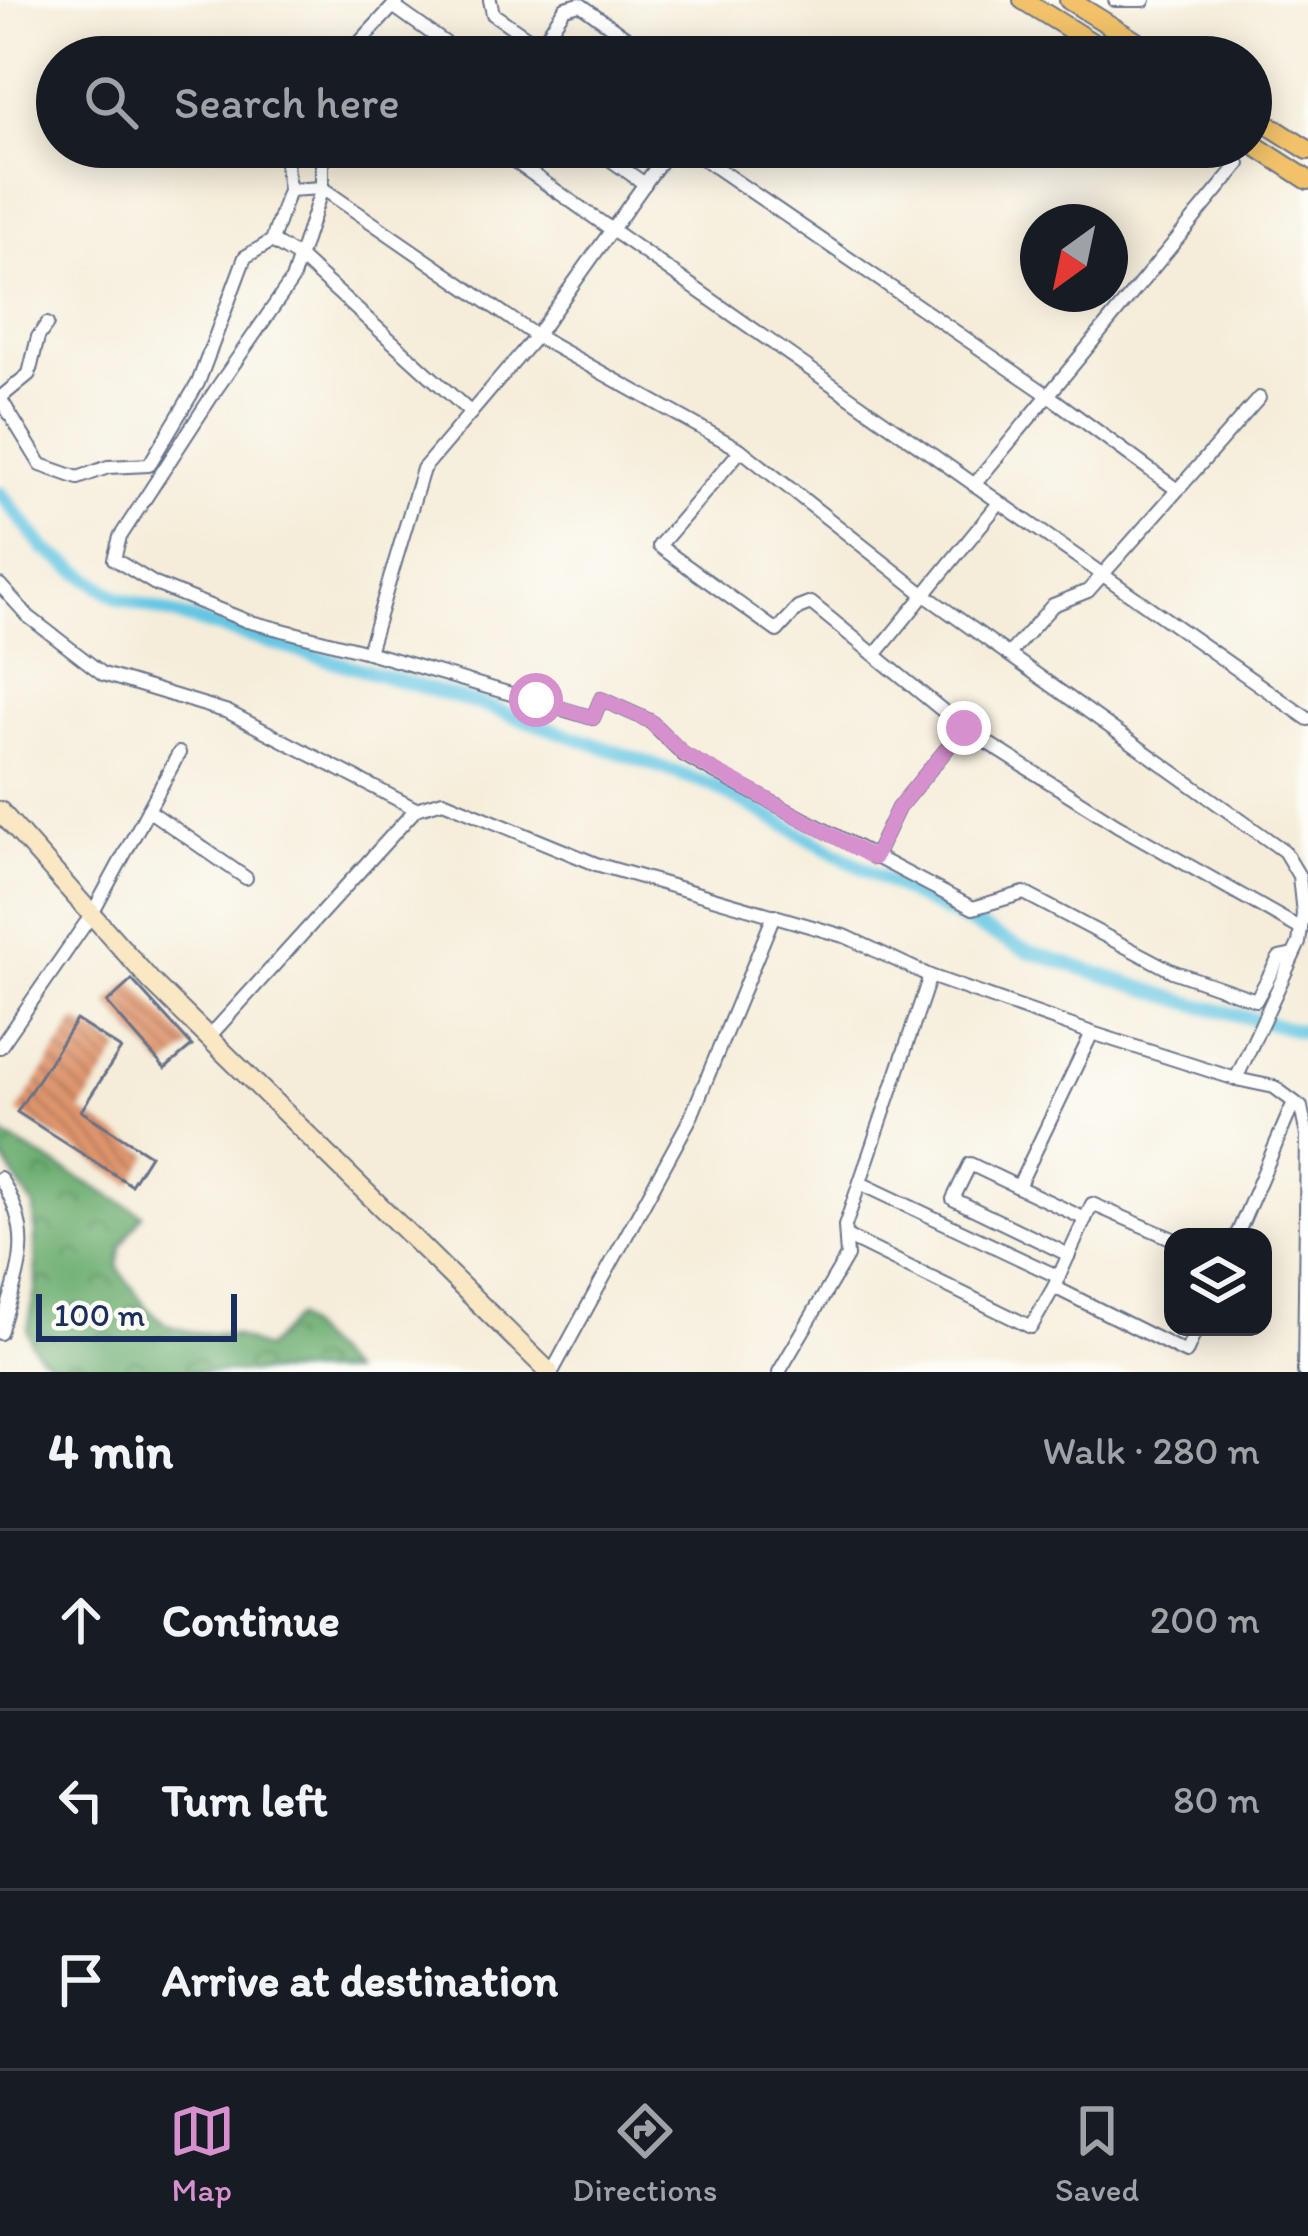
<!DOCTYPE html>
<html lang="en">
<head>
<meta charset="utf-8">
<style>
  body { margin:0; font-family:Itim,sans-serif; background:#242831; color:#f1f3f6 }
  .controls { position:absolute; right:36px; bottom:36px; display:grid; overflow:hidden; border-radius:24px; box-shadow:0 6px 30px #0003 }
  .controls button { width:108px; height:108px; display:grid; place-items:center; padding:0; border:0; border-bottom:3px solid #363941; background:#171b24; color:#f1f3f6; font:60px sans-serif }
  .compass { position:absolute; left:1020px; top:204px; width:108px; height:108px; border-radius:50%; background:#171b24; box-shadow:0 6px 30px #0003; rotate:213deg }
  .scale { position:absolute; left:36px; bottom:30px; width:201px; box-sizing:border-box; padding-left:12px; border:6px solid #1b2f5e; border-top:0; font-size:33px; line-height:42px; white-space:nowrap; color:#1b2f5e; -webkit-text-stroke:9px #fdfcf7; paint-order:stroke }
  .stop { position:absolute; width:36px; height:36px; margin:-27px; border:9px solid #d690ce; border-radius:50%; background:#fff }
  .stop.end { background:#d690ce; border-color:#fff; box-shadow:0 3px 12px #0008 }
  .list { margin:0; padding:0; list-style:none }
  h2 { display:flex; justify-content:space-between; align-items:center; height:156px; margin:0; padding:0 48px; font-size:51px }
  h2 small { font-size:39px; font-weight:400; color:#9ea1a6 }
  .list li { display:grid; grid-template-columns:78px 1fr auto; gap:36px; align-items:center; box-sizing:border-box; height:180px; padding:0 48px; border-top:3px solid #363941 }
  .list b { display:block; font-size:45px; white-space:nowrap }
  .list em { font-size:39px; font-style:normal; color:#9ea1a6 }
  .icon { flex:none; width:66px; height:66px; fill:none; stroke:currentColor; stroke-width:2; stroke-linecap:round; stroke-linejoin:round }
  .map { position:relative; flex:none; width:1308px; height:1372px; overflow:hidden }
  .search { position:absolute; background:#171b24; box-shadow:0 6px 30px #0003; left:36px; right:36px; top:36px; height:132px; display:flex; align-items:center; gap:30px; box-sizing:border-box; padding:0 42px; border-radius:66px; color:#9ea1a6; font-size:45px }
  .sheet { height:696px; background:#171b24 }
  nav { display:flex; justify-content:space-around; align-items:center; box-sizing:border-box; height:168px; border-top:3px solid #363941; background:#171b24; font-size:33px; color:#9ea1a6 }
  nav a { display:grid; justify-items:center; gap:6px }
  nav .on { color:#d690ce }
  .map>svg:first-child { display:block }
  .forest { fill:url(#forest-crowns); stroke:#446f68; stroke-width:3 }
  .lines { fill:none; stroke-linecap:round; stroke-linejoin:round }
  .canal { stroke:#65c6e3; stroke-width:14 }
  .building { fill:url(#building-back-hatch) }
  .minor-casing { stroke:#677289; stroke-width:16 }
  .secondary-casing { stroke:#677289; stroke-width:22 }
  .primary-casing { stroke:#677289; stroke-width:22 }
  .minor { stroke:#fff; stroke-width:12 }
  .secondary { stroke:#fae7c3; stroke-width:18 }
  .primary { stroke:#f2c26a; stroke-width:18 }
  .route { stroke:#d690ce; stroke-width:15 }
</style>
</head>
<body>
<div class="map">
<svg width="1308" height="1372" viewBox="0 0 1308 1372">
  <defs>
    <pattern id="forest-crowns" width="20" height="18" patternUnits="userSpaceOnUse" patternTransform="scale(3)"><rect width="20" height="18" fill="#6eaf72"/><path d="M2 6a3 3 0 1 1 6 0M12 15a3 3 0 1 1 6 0" fill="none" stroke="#5a8f61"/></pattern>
    <pattern id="building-back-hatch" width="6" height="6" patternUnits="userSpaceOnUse" patternTransform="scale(3)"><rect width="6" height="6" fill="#de946c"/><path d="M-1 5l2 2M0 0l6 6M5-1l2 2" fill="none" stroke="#b3795c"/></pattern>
  </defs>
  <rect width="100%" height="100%" fill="#fdfcf7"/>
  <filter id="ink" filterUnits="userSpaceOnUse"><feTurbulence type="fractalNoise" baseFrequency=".00833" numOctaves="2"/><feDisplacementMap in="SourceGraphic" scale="24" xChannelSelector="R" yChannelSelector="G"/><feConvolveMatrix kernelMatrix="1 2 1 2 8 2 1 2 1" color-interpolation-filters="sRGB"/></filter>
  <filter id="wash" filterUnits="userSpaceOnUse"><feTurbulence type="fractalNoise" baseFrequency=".004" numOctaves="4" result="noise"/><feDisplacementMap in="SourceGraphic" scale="48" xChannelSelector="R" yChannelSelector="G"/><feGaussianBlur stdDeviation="2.7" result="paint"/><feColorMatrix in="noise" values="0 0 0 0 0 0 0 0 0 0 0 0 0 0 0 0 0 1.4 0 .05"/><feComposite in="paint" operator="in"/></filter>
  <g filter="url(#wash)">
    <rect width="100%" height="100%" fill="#f5edd9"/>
    <polygon class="forest" points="0,1133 142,1214 121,1247 118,1268 148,1309 167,1325 191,1332 233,1335 265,1349 296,1317 349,1372 63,1372 39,1354 31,1343 28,1329 36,1285 34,1207 0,1154"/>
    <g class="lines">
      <polyline class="canal" points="0,493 45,549 118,598 479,704 712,785 914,896 1025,950 1190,1003 1308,1033"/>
    </g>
    <g id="blocks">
      <g class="building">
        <polygon points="132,980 192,1046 165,1069 107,1003"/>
        <polygon points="76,1020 121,1049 81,1111 150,1155 131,1185 17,1112"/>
      </g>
    </g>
  </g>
  <g filter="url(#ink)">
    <use href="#blocks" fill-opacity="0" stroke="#677289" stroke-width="3"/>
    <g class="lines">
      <g class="minor-casing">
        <g id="minor">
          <polyline points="490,0 493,14 556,57"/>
          <polyline points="1115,0 1144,0"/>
          <polyline points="393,6 465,57"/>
          <polyline points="540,46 565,8 580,4 653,57"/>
          <polyline points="346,57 398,1"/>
          <polyline points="322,147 322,188 292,280 217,388 120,537 114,559 155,584 247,621 368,652 593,718 601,699 650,721 684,755 716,773 973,908 1024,893 1172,971 1256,1000 1279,958 1293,955"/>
          <polyline points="494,147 1308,719"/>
          <polyline points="592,147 645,184"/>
          <polyline points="686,147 1048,395 1176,489"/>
          <polyline points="289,190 322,188 536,336 741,450 925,595 1284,851 1299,876 1303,914 1299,943 1236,1079"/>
          <polyline points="272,241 300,258 471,413"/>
          <polyline points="0,398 41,465 78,478 108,467 149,465 198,383 245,257 272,241 289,190 284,147"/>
          <polyline points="0,398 29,374 38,337 47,324"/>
          <polyline points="741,450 659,546 777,631 798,608 811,603 964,728 1117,825 1301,929"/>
          <polyline points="974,485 1239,164"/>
          <polyline points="0,585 29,617 103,674 228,712 416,809"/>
          <polyline points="368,652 423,469 536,336 671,147"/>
          <polyline points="1009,654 1053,605 1088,591 1259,398"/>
          <polyline points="875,655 999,503"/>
          <polyline points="148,810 246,878"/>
          <polyline points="874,858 898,808 964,728"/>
          <polyline points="208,1038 416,809 443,801 596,864 847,937 930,976 1092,1033 1236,1079 1274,1087 1301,1107 1307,1136 1304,1372"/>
          <polyline points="0,1047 92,914 179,753"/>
          <path d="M0 1178C38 1239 17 1272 0 1333"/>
          <polyline points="860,1183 1059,1277"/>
          <polyline points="1018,1187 1092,1033"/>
          <polyline points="846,1236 1031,1327 1054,1287 1092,1204 1173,1239"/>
          <polyline points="1236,1237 1294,1102"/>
          <polyline points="1069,1255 953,1199 970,1164 1085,1219"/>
          <polyline points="1054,1287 1186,1353 1197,1327"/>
          <polyline points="552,1372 691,1117 774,915"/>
          <polyline points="779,1372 847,1256 845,1226 930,976"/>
        </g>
      </g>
      <g class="secondary-casing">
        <polyline id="secondary" points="0,811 150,980 549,1372"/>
      </g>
      <g class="primary-casing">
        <g id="primary">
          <polyline points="1023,0 1115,57"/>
          <polyline points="1069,0 1161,57"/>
          <polyline points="1251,114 1308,150"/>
          <polyline points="1251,143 1308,180"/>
        </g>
      </g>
      <use href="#minor" class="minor"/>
      <use href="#secondary" class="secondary"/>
      <use href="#primary" class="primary"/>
    </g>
  </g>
  <g class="lines" filter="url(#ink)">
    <polyline class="route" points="536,700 593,718 601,699 650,721 684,754 874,858 898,808 964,728"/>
  </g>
</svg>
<div class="controls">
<button><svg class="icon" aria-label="layers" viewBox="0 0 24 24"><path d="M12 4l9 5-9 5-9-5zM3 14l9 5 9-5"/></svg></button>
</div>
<svg class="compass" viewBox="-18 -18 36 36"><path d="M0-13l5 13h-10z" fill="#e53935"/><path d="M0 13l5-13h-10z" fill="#9ea1a6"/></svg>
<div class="scale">100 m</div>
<div class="stop" style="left:536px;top:700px"></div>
<div class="stop end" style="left:964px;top:728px"></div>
<div class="search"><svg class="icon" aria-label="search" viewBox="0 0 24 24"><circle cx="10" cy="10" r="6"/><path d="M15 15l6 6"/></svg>Search here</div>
</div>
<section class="sheet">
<h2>4 min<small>Walk · 280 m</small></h2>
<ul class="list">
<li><svg class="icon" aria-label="ahead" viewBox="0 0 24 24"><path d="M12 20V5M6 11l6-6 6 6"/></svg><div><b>Continue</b></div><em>200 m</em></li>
<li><svg class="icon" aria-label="left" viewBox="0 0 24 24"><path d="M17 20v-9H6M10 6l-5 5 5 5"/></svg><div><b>Turn left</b></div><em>80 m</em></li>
<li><svg class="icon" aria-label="arrive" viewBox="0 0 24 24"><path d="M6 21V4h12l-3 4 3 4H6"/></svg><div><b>Arrive at destination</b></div></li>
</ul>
</section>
<nav>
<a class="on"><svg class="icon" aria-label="map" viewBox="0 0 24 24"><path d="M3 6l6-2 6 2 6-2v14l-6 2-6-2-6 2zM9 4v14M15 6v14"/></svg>Map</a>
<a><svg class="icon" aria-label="directions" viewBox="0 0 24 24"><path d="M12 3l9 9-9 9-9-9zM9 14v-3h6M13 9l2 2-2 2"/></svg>Directions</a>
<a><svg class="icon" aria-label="saved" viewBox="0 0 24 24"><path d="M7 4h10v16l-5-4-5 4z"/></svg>Saved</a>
</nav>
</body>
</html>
